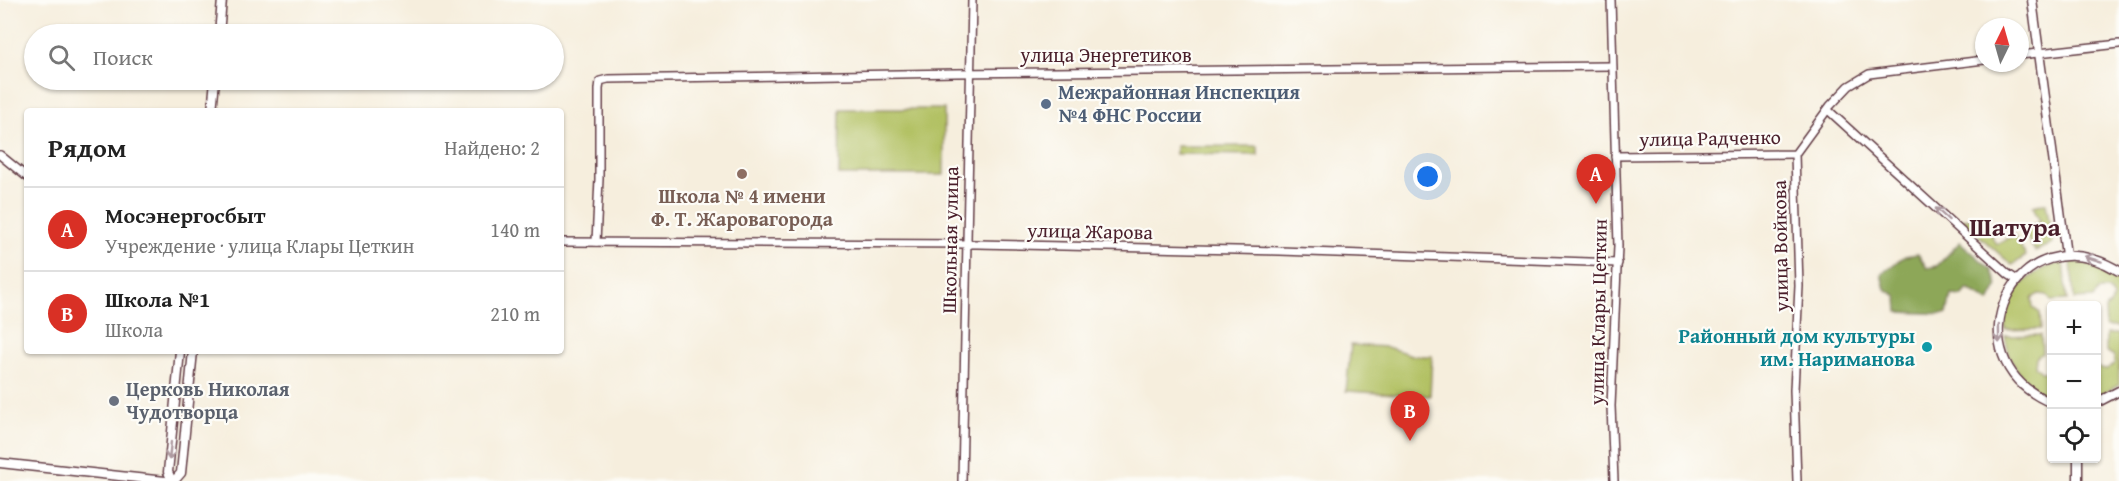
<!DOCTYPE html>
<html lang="ru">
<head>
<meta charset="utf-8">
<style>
  body { margin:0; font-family:"Gentium Book Plus",serif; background:#f2f2f2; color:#222 }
  .controls { position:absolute; right:18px; bottom:18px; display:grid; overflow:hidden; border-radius:6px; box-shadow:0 2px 4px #0004 }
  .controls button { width:54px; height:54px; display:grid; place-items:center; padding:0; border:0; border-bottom:2px solid #e0e0e0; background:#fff; color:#222; font:30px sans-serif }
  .compass { position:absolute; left:1975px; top:18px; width:54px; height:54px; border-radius:50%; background:#fff; box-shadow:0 2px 4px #0004; rotate:5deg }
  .you { position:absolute; left:1428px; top:177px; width:21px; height:21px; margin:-15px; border:4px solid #fff; border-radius:50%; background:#1a73e8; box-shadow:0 0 0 9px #1a73e833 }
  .badge { display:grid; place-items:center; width:39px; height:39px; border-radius:50%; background:#d93025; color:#fff; font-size:20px; font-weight:700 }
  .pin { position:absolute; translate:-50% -50px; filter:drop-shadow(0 2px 3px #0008) }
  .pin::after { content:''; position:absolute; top:32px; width:21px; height:18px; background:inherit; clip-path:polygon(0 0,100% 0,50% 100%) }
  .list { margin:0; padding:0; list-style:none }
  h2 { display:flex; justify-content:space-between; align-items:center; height:78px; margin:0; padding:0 24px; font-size:26px }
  h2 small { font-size:20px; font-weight:400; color:#767676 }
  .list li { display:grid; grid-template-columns:39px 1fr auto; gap:18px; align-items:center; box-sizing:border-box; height:84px; padding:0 24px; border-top:2px solid #e0e0e0 }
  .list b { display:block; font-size:22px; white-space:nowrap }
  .list p { margin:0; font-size:20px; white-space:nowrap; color:#767676 }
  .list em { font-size:20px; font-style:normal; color:#767676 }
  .icon { flex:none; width:33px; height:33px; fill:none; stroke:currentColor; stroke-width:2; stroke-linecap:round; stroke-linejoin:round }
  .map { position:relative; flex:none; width:2119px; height:481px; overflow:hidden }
  .search { position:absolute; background:#fff; box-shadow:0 2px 4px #0004; left:24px; top:24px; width:540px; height:66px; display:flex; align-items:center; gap:15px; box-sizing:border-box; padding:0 21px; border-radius:33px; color:#767676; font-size:22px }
  .panel { position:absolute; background:#fff; box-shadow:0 2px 4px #0004; left:24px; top:108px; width:540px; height:246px; border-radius:6px }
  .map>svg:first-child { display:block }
  .green { fill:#b2c163; stroke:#7e7047; stroke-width:1.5 }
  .forest { fill:#8da759; stroke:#6c6342; stroke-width:1.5 }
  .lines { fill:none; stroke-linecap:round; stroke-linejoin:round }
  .minor-casing { stroke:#643e46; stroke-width:10 }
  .tertiary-casing { stroke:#643e46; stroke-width:11 }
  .minor { stroke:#fff; stroke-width:7 }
  .tertiary { stroke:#fff; stroke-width:8 }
  .oneway { stroke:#ae9aa0 }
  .service-dot { fill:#5c6f8a; stroke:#fdfcf7; stroke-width:2 }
  .education-dot { fill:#8d6e63; stroke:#fdfcf7; stroke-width:2 }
  .culture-dot { fill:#0f9aa8; stroke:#fdfcf7; stroke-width:2 }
  .worship-dot { fill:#6b7280; stroke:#fdfcf7; stroke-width:2 }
  .labels { text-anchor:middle; stroke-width:4.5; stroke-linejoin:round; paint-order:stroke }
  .street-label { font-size:20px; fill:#4a1f2b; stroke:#fdfcf7 }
  .service-label { font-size:20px; font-weight:bold; fill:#4e5e75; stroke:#fdfcf7; text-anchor:start }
  .education-label { font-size:20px; font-weight:bold; fill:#785e54; stroke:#fdfcf7 }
  .culture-label { font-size:20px; font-weight:bold; fill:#0d838f; stroke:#fdfcf7; text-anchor:end }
  .worship-label { font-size:20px; font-weight:bold; fill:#5b616d; stroke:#fdfcf7; text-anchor:start }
  .district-label { font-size:26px; font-weight:bold; fill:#4a1f2b; stroke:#fdfcf7 }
</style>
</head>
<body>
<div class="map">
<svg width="2119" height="481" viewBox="0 0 2119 481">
  <rect width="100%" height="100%" fill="#fdfcf7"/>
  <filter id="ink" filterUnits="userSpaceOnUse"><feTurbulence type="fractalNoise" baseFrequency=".0167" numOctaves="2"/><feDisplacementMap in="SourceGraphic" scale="12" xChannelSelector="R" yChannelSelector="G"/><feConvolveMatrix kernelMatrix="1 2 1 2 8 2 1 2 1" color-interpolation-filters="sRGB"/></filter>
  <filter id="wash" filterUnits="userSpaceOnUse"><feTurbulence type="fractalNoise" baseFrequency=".008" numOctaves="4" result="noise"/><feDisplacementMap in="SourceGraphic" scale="24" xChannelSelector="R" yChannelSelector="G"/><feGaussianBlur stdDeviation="1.35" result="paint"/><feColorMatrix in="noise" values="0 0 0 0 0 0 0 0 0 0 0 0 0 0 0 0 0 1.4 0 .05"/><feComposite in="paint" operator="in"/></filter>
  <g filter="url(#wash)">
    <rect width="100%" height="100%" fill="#f6eedd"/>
    <g class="green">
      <polygon points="840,109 944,109 944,175 839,175"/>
      <polygon points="1176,146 1258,146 1258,155 1176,154"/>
      <polygon points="2046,203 2053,244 2035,251 2023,230 2040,221 2033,206"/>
      <polygon points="1982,218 1996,244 2014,235 2026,256 2012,265 1960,219"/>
      <path d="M2071 261C2088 262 2104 268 2119 277V327H2106L2105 309 2111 304 2113 297 2108 290H2099L2093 298 2074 299Z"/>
      <path d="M2063 262 2067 300 2051 301 2047 295 2039 294 2035 296 2032 299 2033 308 2040 313 2041 329 2005 330C2006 292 2027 271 2063 262Z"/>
      <polygon points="2106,334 2119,334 2119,385 2097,397 2096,366 2100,369 2107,370 2115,363 2114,356 2106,351"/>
      <path d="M2041 335 2042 353 2036 358 2035 366 2041 372H2048L2051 369V398C2024 386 2009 366 2005 336Z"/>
      <polygon points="1351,345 1387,347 1415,356 1432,356 1430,396 1346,391"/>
    </g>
    <polygon class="forest" points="1960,242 1991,269 1998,285 1989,302 1968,289 1962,296 1951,295 1947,314 1898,312 1897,296 1885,289 1881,274 1905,256 1918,254 1927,268 1937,266"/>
  </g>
  <g filter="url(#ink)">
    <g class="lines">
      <g class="minor-casing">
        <g id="minor">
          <polyline points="1611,0 1618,246 1611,406 1614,481"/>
          <polyline points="2020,55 2119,44"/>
          <polyline points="1828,110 2008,274 2017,280"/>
          <polyline points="1795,154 1799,286 1794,390 1797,481"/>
          <polyline points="0,155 27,177"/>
          <polyline points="1615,156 1795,154 1830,106 1849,86 1869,74 1984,60"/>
          <polyline points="561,242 977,244 1280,251 1618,263"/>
          <polyline points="596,242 599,179 599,89 600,81 608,79 956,73 1612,66"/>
          <polyline points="962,481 972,0"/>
        </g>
      </g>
      <g class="tertiary-casing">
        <g id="tertiary">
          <polyline points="2032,0 2066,255"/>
          <polyline points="219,34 222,0"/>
          <polyline points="212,111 215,80"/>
          <path d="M2052 403C1945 359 2016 208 2119 271"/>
          <polyline points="2096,403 2119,391"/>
          <polyline points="2078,458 2078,481"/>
          <polyline points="0,463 165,481"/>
          <polyline points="172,481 168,472 180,351"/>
          <polyline points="174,481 181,473 193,351"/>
        </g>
      </g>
      <use href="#minor" class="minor"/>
      <use href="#tertiary" class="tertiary"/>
    </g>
    <defs><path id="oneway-shaft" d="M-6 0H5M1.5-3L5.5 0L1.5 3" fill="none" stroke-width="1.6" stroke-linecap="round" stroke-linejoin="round" transform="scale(1.5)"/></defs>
    <g class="oneway">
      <use href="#oneway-shaft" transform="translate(1942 214) rotate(-138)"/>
      <use href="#oneway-shaft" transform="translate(2093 259) rotate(-163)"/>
      <use href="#oneway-shaft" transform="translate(1999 334) rotate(89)"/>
      <use href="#oneway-shaft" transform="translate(170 451) rotate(96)"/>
    </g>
  </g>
  <circle class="service-dot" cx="1046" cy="104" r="6"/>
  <circle class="education-dot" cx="742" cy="174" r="6"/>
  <circle class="culture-dot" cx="1927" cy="347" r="6"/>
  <circle class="worship-dot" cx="114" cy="401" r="6"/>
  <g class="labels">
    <g class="street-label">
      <text x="1106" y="62">улица Энергетиков</text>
      <text transform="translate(1710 138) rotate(-1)" y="7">улица Радченко</text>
      <text transform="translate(1090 231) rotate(1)" y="7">улица Жарова</text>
      <text transform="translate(950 240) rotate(-89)" y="7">Школьная улица</text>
      <text transform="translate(1780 246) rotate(-91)" y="7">улица Войкова</text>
      <text transform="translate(1598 312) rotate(-89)" y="7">улица Клары Цеткин</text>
    </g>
    <g class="service-label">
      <text x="1058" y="99">Межрайонная Инспекция<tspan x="1058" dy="23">№4 ФНС России</tspan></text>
    </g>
    <g class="education-label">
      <text x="742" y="203">Школа № 4 имени<tspan x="742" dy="23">Ф. Т. Жаровагорода</tspan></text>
    </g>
    <g class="culture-label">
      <text x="1915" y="343">Районный дом культуры<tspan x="1915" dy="23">им. Нариманова</tspan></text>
    </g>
    <g class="worship-label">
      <text x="126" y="396">Церковь Николая<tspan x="126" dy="23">Чудотворца</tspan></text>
    </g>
    <g class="district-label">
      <text x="2015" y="236">Шатура</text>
    </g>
  </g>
</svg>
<div class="controls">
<button>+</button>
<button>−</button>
<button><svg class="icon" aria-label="locate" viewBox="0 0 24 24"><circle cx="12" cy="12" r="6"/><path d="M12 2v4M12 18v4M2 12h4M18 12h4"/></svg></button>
</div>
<svg class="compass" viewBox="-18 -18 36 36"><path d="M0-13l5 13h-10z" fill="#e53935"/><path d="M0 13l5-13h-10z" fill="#767676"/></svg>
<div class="you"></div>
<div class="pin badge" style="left:1596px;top:204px">A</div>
<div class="pin badge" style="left:1410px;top:441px">B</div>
<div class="search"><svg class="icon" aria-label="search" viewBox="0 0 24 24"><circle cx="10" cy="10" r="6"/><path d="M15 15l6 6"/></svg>Поиск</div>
<section class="panel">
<h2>Рядом<small>Найдено: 2</small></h2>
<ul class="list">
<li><span class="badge">A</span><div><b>Мосэнергосбыт</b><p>Учреждение · улица Клары Цеткин</p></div><em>140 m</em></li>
<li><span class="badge">B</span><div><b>Школа №1</b><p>Школа</p></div><em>210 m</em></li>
</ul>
</section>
</div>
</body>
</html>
